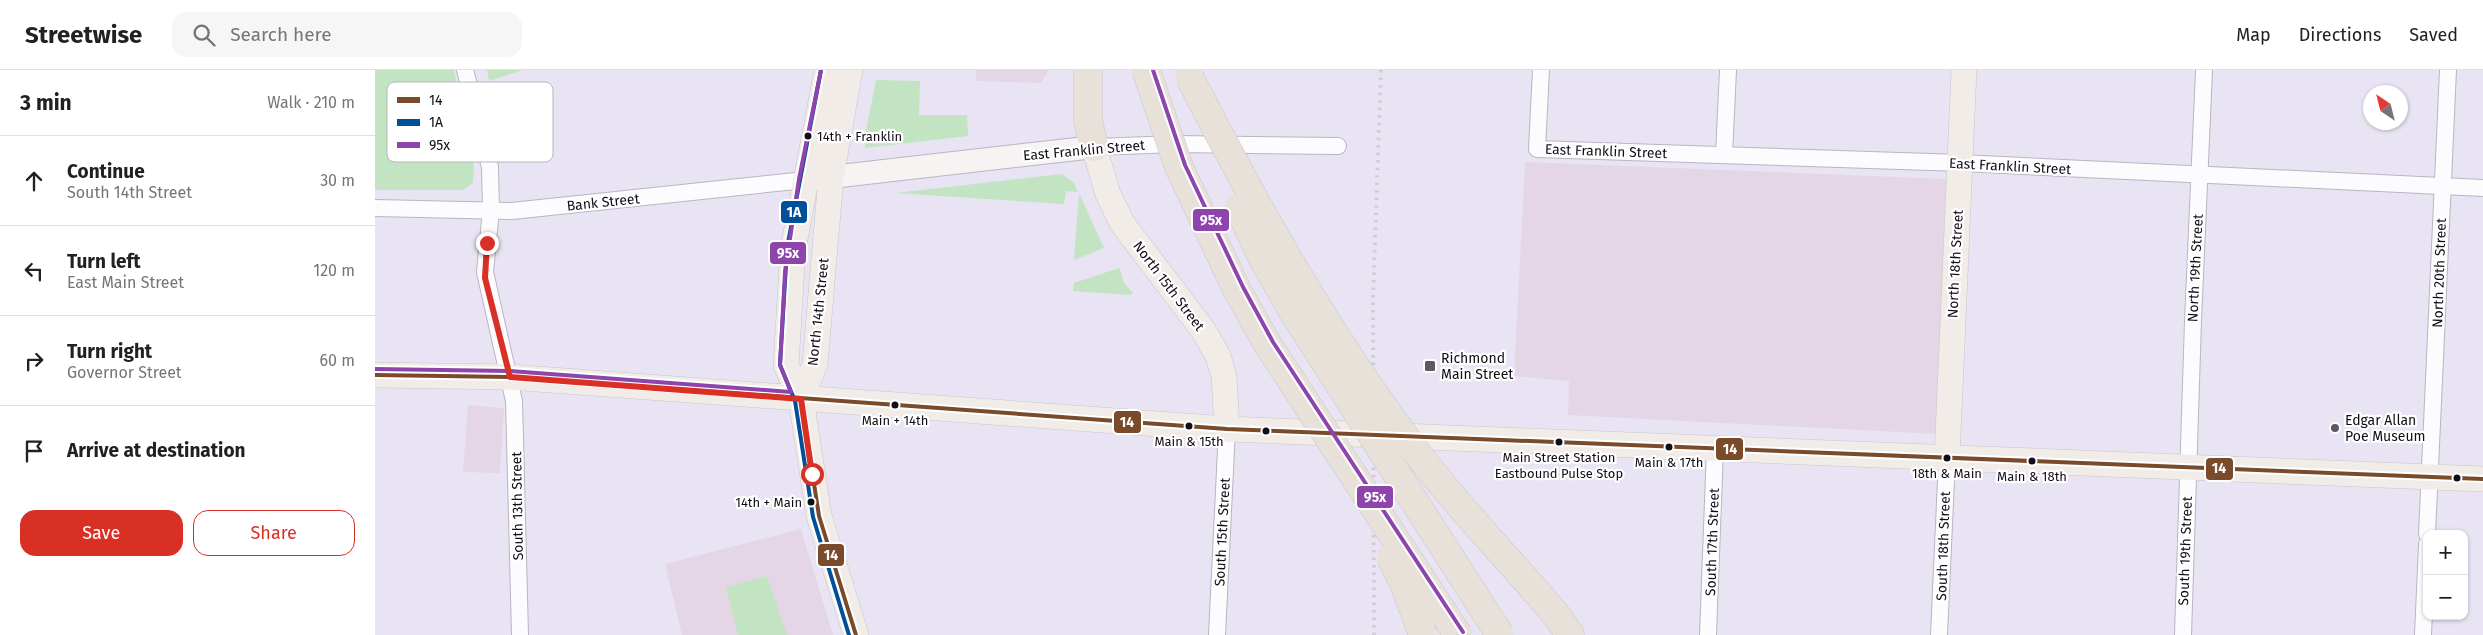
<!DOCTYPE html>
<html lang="en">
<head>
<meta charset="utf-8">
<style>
  body { margin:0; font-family:"Fira Sans",sans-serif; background:#f6f6f6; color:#202124 }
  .controls { position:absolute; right:15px; bottom:15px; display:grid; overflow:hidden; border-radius:10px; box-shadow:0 1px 4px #0004 }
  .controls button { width:45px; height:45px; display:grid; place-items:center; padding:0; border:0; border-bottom:1px solid #e0e0e0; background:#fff; color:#202124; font:25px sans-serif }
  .compass { position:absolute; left:1988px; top:15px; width:45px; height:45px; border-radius:50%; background:#fff; box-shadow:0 1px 4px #0004; rotate:325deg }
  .stop { position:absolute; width:15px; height:15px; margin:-11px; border:4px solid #d93025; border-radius:50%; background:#fff }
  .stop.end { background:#d93025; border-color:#fff; box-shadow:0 1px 5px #0008 }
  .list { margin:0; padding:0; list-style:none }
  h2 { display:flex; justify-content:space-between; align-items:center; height:65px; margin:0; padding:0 20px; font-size:21px }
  h2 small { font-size:16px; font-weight:400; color:#757577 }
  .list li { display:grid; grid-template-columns:32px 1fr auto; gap:15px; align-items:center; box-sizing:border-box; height:90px; padding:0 20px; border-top:1px solid #e0e0e0 }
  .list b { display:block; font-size:19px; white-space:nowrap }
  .list p { margin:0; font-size:16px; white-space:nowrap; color:#757577 }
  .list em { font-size:16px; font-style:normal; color:#757577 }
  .actions { display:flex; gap:10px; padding:15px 20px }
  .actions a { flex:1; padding:11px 0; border:1px solid #d93025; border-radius:15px; text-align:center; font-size:18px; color:#d93025 }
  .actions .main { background:#d93025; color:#fff }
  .icon { flex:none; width:28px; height:28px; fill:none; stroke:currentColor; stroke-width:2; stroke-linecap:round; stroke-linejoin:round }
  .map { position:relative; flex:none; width:2108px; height:565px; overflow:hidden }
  header { display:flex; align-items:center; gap:30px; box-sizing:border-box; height:70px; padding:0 25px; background:#fff; border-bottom:1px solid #e0e0e0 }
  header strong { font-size:24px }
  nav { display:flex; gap:28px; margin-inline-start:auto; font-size:18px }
  .search { width:350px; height:45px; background:#f6f6f6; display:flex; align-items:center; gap:12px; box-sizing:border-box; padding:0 18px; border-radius:15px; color:#757577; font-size:19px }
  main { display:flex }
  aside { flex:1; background:#fff }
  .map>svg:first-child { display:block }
  .commercial { fill:#e4d6e5 }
  .green { fill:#c2e4c2 }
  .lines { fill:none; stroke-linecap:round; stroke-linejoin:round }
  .minor-casing { stroke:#bab5c1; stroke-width:18 }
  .secondary-casing { stroke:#bab5c1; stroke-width:24 }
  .primary-casing { stroke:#c7c5cc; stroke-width:26 }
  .motorway-casing { stroke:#c7c5cc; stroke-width:29 }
  .minor { stroke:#fcfbfd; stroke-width:16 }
  .secondary { stroke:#f6f3f3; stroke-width:22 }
  .primary { stroke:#f1ece7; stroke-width:25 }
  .motorway { stroke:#e8e1d9; stroke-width:28 }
  .rail { stroke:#d0ced3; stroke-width:4; stroke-dasharray:2.5 5; stroke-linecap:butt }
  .motorway-bridge-casing { stroke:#c7c5cc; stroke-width:29; stroke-linecap:butt }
  .motorway-bridge { stroke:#e8e1d9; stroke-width:28 }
  .bus-1-casing { stroke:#fff; stroke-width:8 }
  .bus-2-casing { stroke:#fff; stroke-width:8 }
  .bus-3-casing { stroke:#fff; stroke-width:8 }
  .bus-1 { stroke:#7a4b2a; stroke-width:4 }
  .bus-2 { stroke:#004f99; stroke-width:4 }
  .bus-3 { stroke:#8e44ad; stroke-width:4 }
  .route { stroke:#d93025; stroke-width:6 }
  .bus-dot { fill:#110d16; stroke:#fff; stroke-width:2 }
  .poi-dot { fill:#5d5863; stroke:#fff; stroke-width:2 }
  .labels { text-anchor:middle; stroke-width:4.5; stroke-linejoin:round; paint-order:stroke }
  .bus-label { font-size:13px; fill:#110d16; stroke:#fff }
  .street-label { font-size:14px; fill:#110d16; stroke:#fff }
  .poi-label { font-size:14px; fill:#110d16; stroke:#fff; text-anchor:start }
  .key { fill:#fff; stroke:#b8b6b9; stroke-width:1 }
  .key-label { font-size:14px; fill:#110d16 }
  .line-badge { stroke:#fff; stroke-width:2 }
  .badge-label { font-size:14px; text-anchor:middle; font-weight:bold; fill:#fff }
</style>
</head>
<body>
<header>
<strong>Streetwise</strong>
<div class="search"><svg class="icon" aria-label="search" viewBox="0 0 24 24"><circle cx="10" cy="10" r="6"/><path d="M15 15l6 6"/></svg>Search here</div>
<nav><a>Map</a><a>Directions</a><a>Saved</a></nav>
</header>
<main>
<aside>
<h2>3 min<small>Walk · 210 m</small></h2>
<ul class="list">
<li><svg class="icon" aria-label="ahead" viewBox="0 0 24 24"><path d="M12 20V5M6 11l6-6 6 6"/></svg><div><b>Continue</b><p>South 14th Street</p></div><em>30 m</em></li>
<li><svg class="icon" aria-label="left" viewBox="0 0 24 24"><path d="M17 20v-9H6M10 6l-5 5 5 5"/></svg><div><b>Turn left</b><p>East Main Street</p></div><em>120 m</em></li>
<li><svg class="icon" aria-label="right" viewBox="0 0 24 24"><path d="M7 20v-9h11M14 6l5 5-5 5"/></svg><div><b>Turn right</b><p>Governor Street</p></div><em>60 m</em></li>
<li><svg class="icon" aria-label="arrive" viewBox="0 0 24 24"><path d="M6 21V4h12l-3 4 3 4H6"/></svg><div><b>Arrive at destination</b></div></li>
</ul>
<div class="actions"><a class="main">Save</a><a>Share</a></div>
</aside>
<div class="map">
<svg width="2108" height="565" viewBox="0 0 2108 565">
  <rect width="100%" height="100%" fill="#e9e4f3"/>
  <g class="commercial">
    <polygon points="600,0 674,0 666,13 602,11"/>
    <polygon points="1150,92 1571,109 1562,364 1193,345 1194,311 1139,306"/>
    <polygon points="93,335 129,338 125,403 88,402"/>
    <polygon points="426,459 458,565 307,565 290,494"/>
  </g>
  <g class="green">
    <polygon points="0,0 79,0 99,97 98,113 88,120 0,120"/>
    <polygon points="112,0 148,0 114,11"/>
    <polygon points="501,10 545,11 544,45 592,45 593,66 490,78 490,66"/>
    <polygon points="687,104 699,113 703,122 691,121 689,134 520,123"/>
    <polygon points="704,123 729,178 699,190"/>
    <path d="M744 198C750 210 745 212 758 222L756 225 698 221 699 213Z"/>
    <polygon points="392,506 412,565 363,565 351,517"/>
  </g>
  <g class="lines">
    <g class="minor-casing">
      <g id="minor">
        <polyline points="90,0 115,97 116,140 110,202 139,331 145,565"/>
        <polyline points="1166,0 1162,79 1586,93 2108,118"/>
        <polyline points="719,77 802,74 963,76"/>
        <polyline points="1349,85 1353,0"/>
        <polyline points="0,138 137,141 430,110"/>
        <polyline points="2052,464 2073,0"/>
        <polyline points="842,565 852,359"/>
        <polyline points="1333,565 1340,378"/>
        <polyline points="1564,565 1572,388"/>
        <polyline points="1808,565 1818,251 1829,0"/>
        <polyline points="2048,565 2052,474"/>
      </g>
    </g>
    <g class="secondary-casing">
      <polyline id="secondary" points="439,109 719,77"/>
    </g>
    <g class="primary-casing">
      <g id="primary">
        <polyline points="452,0 418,179 411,295 426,329 444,446 481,565"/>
        <polyline points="719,77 733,124 747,153 828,260 843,286 849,306 852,359"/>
        <polyline points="0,305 135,307 852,359 2108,409"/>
        <polyline points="426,329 440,294 456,107 475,0"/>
        <polyline points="1572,388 1589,0"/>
      </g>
    </g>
    <g class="motorway-casing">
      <g id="motorway">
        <polyline points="713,0 713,50 719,77"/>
        <polyline points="1182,546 1195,565"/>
      </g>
    </g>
    <use href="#minor" class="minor"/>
    <use href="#secondary" class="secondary"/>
    <use href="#primary" class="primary"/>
    <use href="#motorway" class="motorway"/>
    <polyline class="rail" points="999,565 998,229 1006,0"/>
    <g class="motorway-bridge-casing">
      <g id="motorway-bridge">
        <polyline points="771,0 804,97 862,220 893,275 1083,565"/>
        <path d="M815 8C882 139 952 264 1042 383 1085 440 1136 491 1182 546"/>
        <polyline points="864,138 888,189 918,242 1125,565"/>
        <polyline points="1016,488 1029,514 1048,565"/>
      </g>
    </g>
    <use href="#motorway-bridge" class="motorway-bridge"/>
    <g class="bus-1-casing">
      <g id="bus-1">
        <polyline points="0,305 135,307 852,359 2108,409"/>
        <polyline points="426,329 444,446 481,565"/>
      </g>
    </g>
    <g class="bus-2-casing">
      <polyline id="bus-2" points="446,0 412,178 405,295 420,331 438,447 474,565"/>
    </g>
    <g class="bus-3-casing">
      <g id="bus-3">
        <polyline points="778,0 810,95 868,217 898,272 1088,562"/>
        <polyline points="0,299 135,301 416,322 405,295 410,202 424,109 446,0"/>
      </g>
    </g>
    <use href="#bus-1" class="bus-1"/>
    <use href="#bus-2" class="bus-2"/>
    <use href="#bus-3" class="bus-3"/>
  </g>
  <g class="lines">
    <polyline class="route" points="112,173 110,208 135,307 426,329 437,404"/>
  </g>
  <g class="bus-dot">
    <circle cx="433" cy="66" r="4.5"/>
    <circle cx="520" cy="335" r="4.5"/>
    <circle cx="814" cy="356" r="4.5"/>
    <circle cx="891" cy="361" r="4.5"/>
    <circle cx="1184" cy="372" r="4.5"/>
    <circle cx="1294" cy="377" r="4.5"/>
    <circle cx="1572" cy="388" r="4.5"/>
    <circle cx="1657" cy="391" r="4.5"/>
    <circle cx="2082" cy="408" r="4.5"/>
    <circle cx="436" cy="432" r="4.5"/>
  </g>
  <g class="poi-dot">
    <rect x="1049" y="290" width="12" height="12" rx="2.5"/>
    <circle cx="1960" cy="358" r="5"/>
  </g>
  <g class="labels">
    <g class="bus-label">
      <text x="442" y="71" text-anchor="start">14th + Franklin</text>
      <text x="520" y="355">Main + 14th</text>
      <text x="814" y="376">Main &amp; 15th</text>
      <text x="1184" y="392">Main Street Station<tspan x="1184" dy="16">Eastbound Pulse Stop</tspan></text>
      <text x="1294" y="397">Main &amp; 17th</text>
      <text x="1572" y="408">18th &amp; Main</text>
      <text x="1657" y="411">Main &amp; 18th</text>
      <text x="427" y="437" text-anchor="end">14th + Main</text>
    </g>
    <g class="street-label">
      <text transform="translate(709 80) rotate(-5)" y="5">East Franklin Street</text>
      <text transform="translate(1231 81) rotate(2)" y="5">East Franklin Street</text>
      <text transform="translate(1635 96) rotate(3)" y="5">East Franklin Street</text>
      <text transform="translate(228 132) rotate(-6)" y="5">Bank Street</text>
      <text transform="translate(1580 194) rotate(-87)" y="5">North 18th Street</text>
      <text transform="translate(1820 198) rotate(-87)" y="5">North 19th Street</text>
      <text transform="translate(2064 203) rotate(-88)" y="5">North 20th Street</text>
      <text transform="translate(794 216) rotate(53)" y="5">North 15th Street</text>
      <text transform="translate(443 242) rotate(-84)" y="5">North 14th Street</text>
      <text transform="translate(142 436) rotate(-91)" y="5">South 13th Street</text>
      <text transform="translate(847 462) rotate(-87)" y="5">South 15th Street</text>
      <text transform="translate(1337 472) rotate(-88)" y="5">South 17th Street</text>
      <text transform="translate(1568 476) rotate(-88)" y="5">South 18th Street</text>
      <text transform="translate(1810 481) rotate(-88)" y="5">South 19th Street</text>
    </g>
    <g class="poi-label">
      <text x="1066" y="293">Richmond<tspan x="1066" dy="16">Main Street</tspan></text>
      <text x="1970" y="355">Edgar Allan<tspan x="1970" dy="16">Poe Museum</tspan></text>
    </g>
  </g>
  <rect x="12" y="12" width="166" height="80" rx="8" class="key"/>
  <rect x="22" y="27" width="23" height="6" fill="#7a4b2a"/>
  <rect x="22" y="49" width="23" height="7" fill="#004f99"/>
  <rect x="22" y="72" width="23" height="6" fill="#8e44ad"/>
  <g class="key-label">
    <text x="54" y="35">14</text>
    <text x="54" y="57">1A</text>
    <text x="54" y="80">95x</text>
  </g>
  <g class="line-badge">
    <rect x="405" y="130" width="28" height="24" rx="5" fill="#004f99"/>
    <rect x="817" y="138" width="38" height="24" rx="5" fill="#8e44ad"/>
    <rect x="394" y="171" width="38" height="24" rx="5" fill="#8e44ad"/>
    <rect x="738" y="340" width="29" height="24" rx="5" fill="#7a4b2a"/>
    <rect x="1340" y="367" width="29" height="24" rx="5" fill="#7a4b2a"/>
    <rect x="1830" y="387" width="29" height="24" rx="5" fill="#7a4b2a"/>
    <rect x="981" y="415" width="38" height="24" rx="5" fill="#8e44ad"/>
    <rect x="442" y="473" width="28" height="24" rx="5" fill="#7a4b2a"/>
  </g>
  <g class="badge-label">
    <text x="419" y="147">1A</text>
    <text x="836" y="155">95x</text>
    <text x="413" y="188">95x</text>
    <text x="752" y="357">14</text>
    <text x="1355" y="384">14</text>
    <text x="1844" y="403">14</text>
    <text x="1000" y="432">95x</text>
    <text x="456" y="490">14</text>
  </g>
</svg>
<div class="controls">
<button>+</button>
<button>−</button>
</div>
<svg class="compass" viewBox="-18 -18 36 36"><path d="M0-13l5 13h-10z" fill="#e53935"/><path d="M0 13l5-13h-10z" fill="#757577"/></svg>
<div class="stop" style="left:437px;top:404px"></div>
<div class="stop end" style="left:112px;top:173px"></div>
</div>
</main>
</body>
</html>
